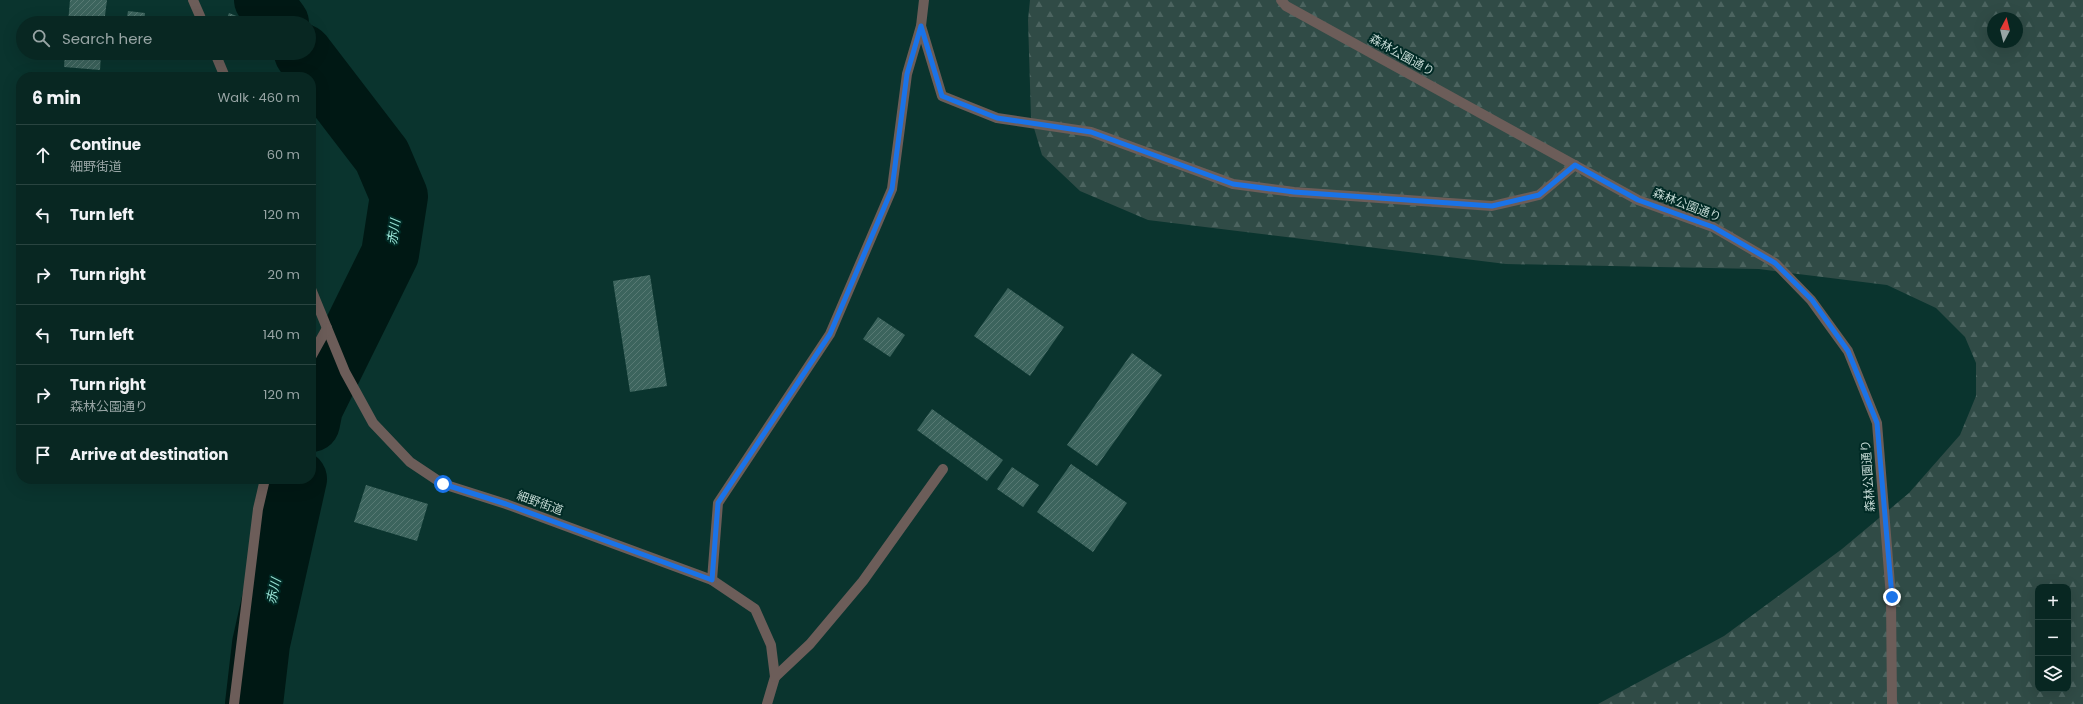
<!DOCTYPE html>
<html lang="en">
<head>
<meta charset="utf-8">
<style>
  body { margin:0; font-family:Poppins,"Noto Sans JP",sans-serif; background:#112f2a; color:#f1f3f6 }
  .controls { position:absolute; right:12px; bottom:12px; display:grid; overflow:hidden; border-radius:8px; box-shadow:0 4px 16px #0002 }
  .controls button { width:36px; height:36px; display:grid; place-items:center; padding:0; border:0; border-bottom:1px solid #294440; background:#082722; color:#f1f3f6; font:20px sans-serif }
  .compass { position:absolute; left:1987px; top:12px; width:36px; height:36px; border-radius:50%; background:#082722; box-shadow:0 4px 16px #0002; rotate:7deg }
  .stop { position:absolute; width:12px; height:12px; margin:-9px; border:3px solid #1a73e8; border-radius:50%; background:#fff }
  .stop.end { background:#1a73e8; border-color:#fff; box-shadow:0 1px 4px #0008 }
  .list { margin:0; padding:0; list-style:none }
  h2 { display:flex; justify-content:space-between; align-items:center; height:52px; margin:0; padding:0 16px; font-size:17px }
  h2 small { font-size:13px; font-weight:400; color:#98a5a5 }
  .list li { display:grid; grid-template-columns:26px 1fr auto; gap:12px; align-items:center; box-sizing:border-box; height:60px; padding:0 16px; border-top:1px solid #294440 }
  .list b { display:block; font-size:15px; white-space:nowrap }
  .list p { margin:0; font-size:13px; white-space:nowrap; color:#98a5a5 }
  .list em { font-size:13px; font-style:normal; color:#98a5a5 }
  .icon { flex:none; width:22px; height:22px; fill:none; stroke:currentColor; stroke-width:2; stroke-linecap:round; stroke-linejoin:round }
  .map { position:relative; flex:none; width:2083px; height:704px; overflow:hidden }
  .search { position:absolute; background:#082722; box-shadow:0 4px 16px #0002; left:16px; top:16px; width:300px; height:44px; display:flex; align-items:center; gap:10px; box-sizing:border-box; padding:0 14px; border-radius:22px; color:#98a5a5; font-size:15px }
  .panel { position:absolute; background:#082722; box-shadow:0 4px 16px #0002; left:16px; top:72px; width:300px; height:412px; border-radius:16px }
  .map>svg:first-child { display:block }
  .forest { fill:url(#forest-firs); fill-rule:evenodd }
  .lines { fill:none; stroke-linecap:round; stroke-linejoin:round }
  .river { stroke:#001814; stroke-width:58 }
  .building { fill:url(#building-hatch) }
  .minor { stroke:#6c5d59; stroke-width:10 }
  .route { stroke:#1a73e8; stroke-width:5 }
  .labels { text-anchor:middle; stroke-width:4; stroke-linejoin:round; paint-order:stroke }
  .street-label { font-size:12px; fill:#c2d8d3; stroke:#002a25 }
  .water-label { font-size:13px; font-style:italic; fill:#98e3d5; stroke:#002a25 }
</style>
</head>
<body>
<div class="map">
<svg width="2083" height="704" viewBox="0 0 2083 704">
  <defs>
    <pattern id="forest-firs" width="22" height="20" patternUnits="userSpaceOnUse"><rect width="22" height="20" fill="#304b46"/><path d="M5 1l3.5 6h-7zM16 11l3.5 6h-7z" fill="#4c6460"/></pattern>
    <pattern id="building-hatch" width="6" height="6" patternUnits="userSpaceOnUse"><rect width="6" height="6" fill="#3c645d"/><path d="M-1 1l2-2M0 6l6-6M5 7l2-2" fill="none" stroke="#577973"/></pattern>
  </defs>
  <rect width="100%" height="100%" fill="#0a342e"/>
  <path class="forest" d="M1030 0H2083V704H1598L1724 636 1842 549 1909 493 1960 435 1976 396V363L1965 337 1936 308 1887 285 1759 269 1506 264 1148 220 1080 191 1042 155 1031 118 1028 20ZM1993 18H2017V42H1993ZM2038 587H2068V689H2038Z"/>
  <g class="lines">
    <g class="river">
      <polyline points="263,0 280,23"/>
      <polyline points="303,53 382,156 399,196 390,254 314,408 311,423"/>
      <polyline points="254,704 261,644 298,479"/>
    </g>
  </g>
  <g class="building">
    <polygon points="70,0 107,0 104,23 68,23"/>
    <polygon points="128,11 145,13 144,23 126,23"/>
    <polygon points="229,13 254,23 225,23"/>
    <polygon points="65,53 101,53 100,70 64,67"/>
    <polygon points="123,53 141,53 140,58 122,56"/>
    <polygon points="650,275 667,386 630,392 613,281"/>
    <polygon points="1008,288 1064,327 1030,376 974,336"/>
    <polygon points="878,317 905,335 890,357 863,339"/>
    <polygon points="1132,353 1162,375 1097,466 1067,445"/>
    <polygon points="932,409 1003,460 987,481 917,430"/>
    <polygon points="1071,464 1127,503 1093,552 1037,512"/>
    <polygon points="1012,467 1039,485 1023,507 997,489"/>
    <polygon points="366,485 428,504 417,541 354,522"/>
  </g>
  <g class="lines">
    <g class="minor">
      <polyline points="193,0 203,23"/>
      <polyline points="1281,0 1286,6 1638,200 1713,227 1775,263 1811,300 1848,351 1877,423 1891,597 1892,704"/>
      <polyline points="921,26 942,96 997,118 1091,132 1233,184 1294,192 1492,206 1539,195 1575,165"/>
      <polyline points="215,53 225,77"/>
      <polyline points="311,289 345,372 373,423 410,462 443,484 506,504 712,580 755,609 771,645 775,677 767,704"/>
      <polyline points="311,357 327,328"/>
      <polyline points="712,580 718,503 830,334 892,189 907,74 921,26 924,0"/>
      <polyline points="775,677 810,644 863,581 943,469"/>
      <polyline points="234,704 258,509 265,479"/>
    </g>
  </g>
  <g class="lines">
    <polyline class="route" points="443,484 506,504 712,580 718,503 830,334 892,189 907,74 921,26 942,96 997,118 1091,132 1233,184 1294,192 1492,206 1539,195 1575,165 1638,200 1713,227 1775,263 1812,300 1848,351 1877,423 1892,597"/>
  </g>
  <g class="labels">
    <g class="street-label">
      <text transform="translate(1402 55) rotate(29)" y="4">森林公園通り</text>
      <text transform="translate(1687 205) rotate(21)" y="4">森林公園通り</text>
      <text transform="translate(1868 476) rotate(-94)" y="4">森林公園通り</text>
      <text transform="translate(540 503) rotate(20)" y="4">細野街道</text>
    </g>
    <g class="water-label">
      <text transform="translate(393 232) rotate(-81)" y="5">赤川</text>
      <text transform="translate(273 591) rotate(-77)" y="5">赤川</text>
    </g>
  </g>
</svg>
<div class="controls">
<button>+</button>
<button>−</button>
<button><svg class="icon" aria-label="layers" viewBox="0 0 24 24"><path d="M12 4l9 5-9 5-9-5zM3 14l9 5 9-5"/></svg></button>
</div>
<svg class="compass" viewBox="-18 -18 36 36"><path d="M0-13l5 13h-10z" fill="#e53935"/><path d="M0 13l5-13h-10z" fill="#98a5a5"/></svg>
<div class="stop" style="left:443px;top:484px"></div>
<div class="stop end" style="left:1892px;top:597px"></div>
<div class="search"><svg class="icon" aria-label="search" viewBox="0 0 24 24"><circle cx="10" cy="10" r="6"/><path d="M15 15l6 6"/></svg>Search here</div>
<section class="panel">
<h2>6 min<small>Walk · 460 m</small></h2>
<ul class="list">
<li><svg class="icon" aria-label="ahead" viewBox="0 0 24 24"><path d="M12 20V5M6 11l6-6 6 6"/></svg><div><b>Continue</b><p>細野街道</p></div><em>60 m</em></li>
<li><svg class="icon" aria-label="left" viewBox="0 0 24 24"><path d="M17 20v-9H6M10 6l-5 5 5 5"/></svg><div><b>Turn left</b></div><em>120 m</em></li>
<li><svg class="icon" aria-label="right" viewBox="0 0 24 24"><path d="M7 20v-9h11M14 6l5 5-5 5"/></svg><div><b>Turn right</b></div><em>20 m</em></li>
<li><svg class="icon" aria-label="left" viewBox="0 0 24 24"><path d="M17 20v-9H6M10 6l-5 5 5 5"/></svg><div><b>Turn left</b></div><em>140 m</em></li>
<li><svg class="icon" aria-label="right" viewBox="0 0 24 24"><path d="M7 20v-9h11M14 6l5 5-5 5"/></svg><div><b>Turn right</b><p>森林公園通り</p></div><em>120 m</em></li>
<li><svg class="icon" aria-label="arrive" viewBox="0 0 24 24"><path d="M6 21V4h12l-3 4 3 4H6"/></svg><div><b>Arrive at destination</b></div></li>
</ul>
</section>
</div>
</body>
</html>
